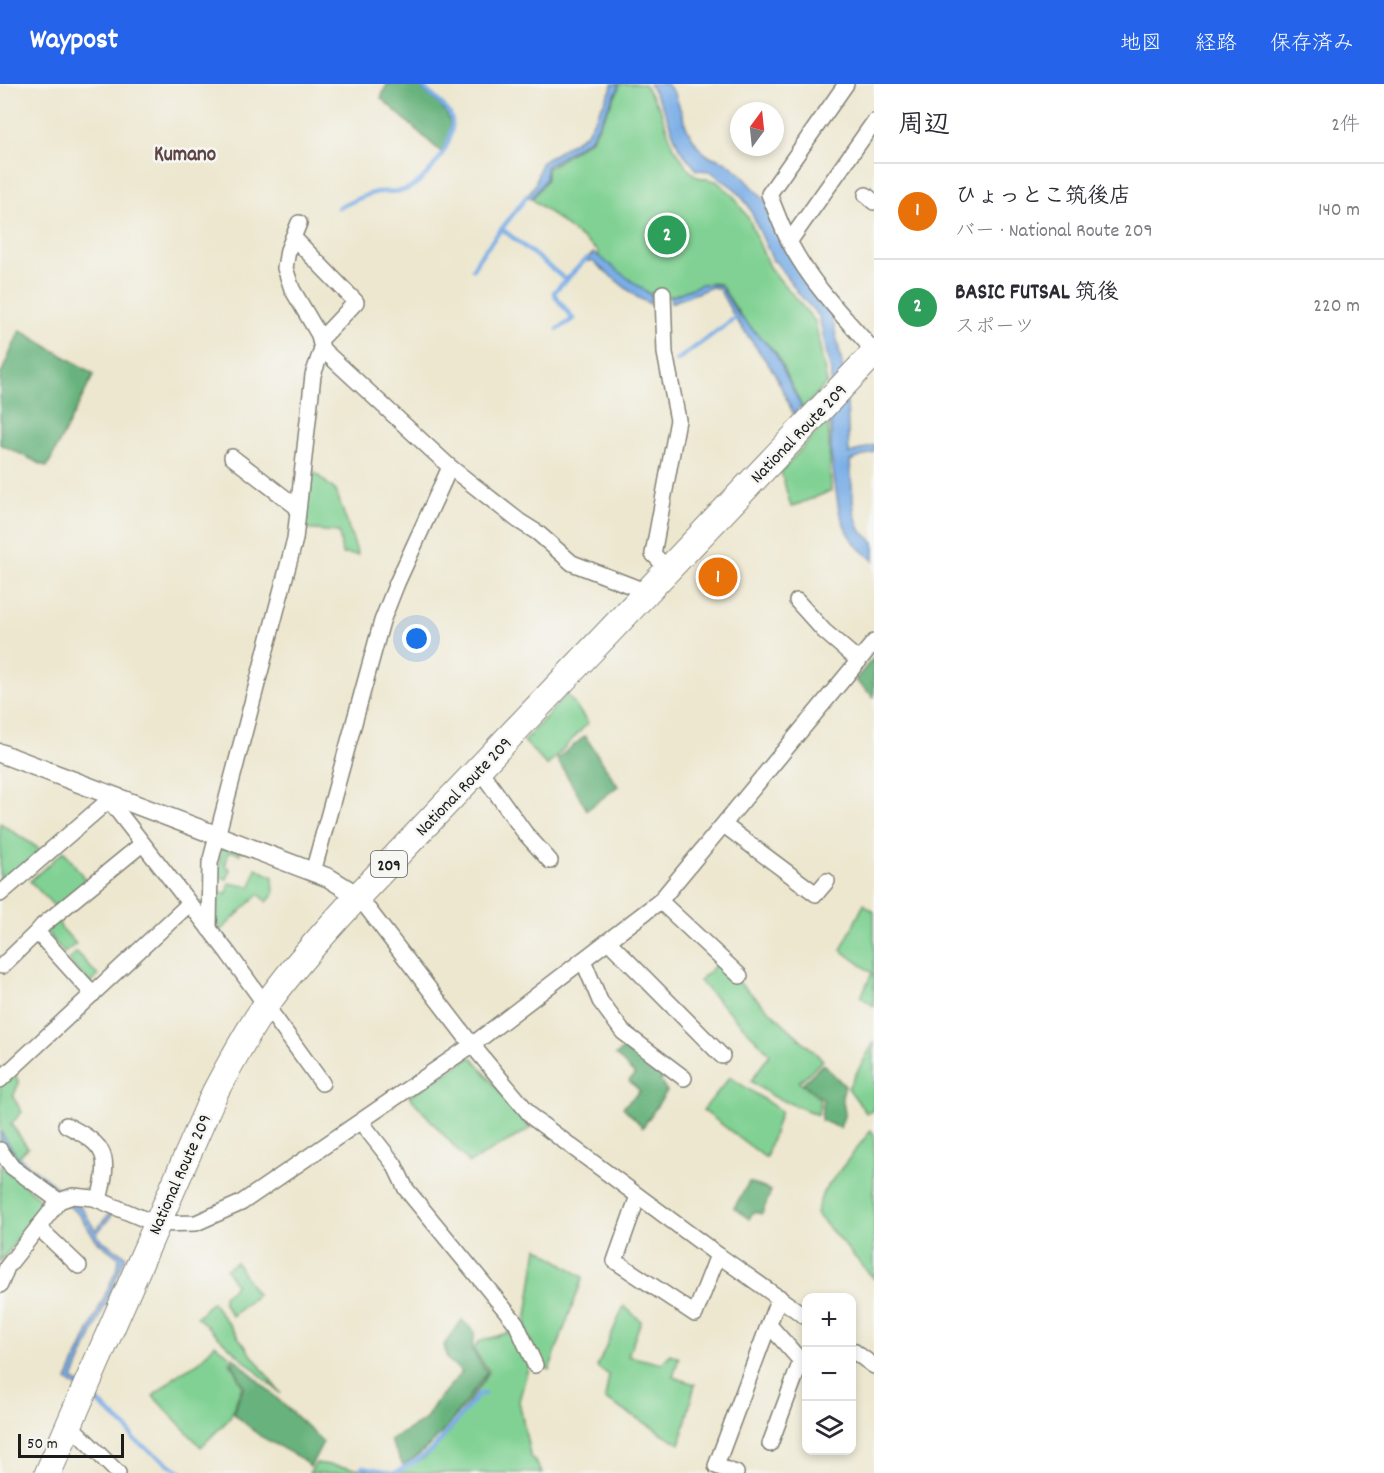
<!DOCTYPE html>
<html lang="ja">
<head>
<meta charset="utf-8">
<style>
  body { margin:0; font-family:Dekko,"Klee One",sans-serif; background:#f2f2f3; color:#2b2b33 }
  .controls { position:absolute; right:18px; bottom:18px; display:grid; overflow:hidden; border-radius:12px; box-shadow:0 3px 9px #0003 }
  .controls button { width:54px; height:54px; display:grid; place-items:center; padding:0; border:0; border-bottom:2px solid #e1e1e2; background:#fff; color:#2b2b33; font:30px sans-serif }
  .compass { position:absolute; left:730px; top:18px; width:54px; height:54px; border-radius:50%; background:#fff; box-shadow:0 3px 9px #0003; rotate:15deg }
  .scale { position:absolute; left:18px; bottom:15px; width:106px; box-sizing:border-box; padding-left:6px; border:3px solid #1c1c1c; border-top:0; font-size:16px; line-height:21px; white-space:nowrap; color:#1c1c1c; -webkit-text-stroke:4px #f6f6f2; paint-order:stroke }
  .you { position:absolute; left:417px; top:555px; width:21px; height:21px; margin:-15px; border:4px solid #fff; border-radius:50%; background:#1a73e8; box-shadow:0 0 0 9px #1a73e833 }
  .badge { display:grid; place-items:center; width:39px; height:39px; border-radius:50%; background:#2563eb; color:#fff; font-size:20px; font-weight:700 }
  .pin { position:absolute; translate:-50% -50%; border:3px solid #fff; box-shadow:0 2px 6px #0006 }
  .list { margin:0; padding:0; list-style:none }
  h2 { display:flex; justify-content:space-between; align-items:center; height:78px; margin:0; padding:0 24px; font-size:26px }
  h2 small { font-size:20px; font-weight:400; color:#7c7c81 }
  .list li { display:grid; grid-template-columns:39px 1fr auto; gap:18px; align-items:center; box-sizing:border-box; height:96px; padding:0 24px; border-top:2px solid #e1e1e2 }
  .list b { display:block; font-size:22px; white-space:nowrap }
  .list p { margin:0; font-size:20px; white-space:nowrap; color:#7c7c81 }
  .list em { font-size:20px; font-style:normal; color:#7c7c81 }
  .icon { flex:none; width:33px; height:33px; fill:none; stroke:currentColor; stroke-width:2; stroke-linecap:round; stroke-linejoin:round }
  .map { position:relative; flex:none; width:874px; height:1389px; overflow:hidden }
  header { display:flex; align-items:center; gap:36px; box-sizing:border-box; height:84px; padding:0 30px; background:#2563eb; color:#fff }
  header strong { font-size:28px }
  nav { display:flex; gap:33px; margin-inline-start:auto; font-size:21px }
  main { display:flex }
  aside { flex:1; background:#fff }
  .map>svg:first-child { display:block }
  .green { fill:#80d193; stroke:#4e7658; stroke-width:1.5 }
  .forest { fill:#68b37d; stroke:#42684c; stroke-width:1.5 }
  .water { fill:#7aaee7; stroke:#4b6582; stroke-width:1.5 }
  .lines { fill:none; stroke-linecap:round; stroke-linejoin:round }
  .stream { stroke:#7aaee7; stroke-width:4.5 }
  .minor-casing { stroke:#848276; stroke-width:18 }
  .tertiary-casing { stroke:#848276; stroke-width:21 }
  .trunk-casing { stroke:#848276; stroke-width:28 }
  .minor { stroke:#fff; stroke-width:15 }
  .tertiary { stroke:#fff; stroke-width:18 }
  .trunk { stroke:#fff; stroke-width:26 }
  .labels { text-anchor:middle; stroke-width:5; stroke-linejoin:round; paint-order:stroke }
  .shield { fill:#f6f6f2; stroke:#5d5d5c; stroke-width:1.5 }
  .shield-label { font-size:16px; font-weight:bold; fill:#1c1c1c }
  .street-label { font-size:18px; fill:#1c1c1c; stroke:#f6f6f2 }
  .quarter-label { font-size:21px; font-weight:bold; fill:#5d4545; stroke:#f6f6f2 }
</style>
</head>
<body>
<header>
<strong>Waypost</strong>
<nav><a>地図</a><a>経路</a><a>保存済み</a></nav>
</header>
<main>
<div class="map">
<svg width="874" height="1389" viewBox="0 0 874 1389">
  <rect width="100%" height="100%" fill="#f6f6f2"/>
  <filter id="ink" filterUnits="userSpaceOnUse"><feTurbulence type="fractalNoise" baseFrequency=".0167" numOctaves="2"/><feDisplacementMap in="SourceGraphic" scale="12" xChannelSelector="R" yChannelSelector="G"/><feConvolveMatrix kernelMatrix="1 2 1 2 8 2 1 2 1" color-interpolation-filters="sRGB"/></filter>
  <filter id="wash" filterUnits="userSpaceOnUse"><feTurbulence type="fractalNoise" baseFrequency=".008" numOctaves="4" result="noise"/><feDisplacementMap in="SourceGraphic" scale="24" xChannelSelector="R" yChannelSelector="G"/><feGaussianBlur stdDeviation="1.35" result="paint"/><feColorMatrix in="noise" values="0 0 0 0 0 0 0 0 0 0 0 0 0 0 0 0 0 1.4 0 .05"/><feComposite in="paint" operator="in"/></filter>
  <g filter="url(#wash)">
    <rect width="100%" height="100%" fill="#ede7cf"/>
    <g class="green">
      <path d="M620 0H644L660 25 673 62 690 87 698 93 716 97 732 110 749 135 769 183 815 237 827 299 803 325 776 269 743 235 720 200C698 195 679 216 657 213 646 211 611 181 599 173L598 167 532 115 547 95V85L592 55 618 7Z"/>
      <polygon points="828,335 831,407 791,423 781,388"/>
      <polygon points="308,383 336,407 358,471 342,470 339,448 301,445"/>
      <polygon points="567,610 588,639 547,682 524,657"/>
      <polygon points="0,739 41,766 0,802"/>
      <polygon points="222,760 241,766 240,770 229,767 225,782 230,785 227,795 217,792"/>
      <polygon points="64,767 87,798 56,824 30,797"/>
      <polygon points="256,784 273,793 274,810 267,818 259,810 220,847 215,835 218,809 227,809 229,799 251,803"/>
      <polygon points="864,820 874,828 874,922 861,913 872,889 841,866"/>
      <polygon points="59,836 60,842 76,860 64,869 45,846"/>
      <polygon points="77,868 98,892 90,900 68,876"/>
      <polygon points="718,879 823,976 799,998 820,1015 818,1031 772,1012 751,997 770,970 699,897"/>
      <polygon points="874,958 874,1025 867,1030 848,1004"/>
      <polygon points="472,973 530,1045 469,1079 409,1012"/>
      <polygon points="13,986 19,999 13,1013 22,1028 11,1040 28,1064 13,1077 0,1059 0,999"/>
      <polygon points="730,993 781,1027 766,1074 703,1026"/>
      <polygon points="871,1046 874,1050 874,1195 816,1129 823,1108"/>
      <polygon points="0,1081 41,1116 44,1122 0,1178"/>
      <polygon points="537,1163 583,1193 549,1286 540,1281 525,1246"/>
      <polygon points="236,1178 257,1211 232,1232 224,1220 223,1212 232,1205 235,1200 226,1185"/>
      <polygon points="212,1218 281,1310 197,1233"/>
      <polygon points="624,1222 641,1237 628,1272 662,1280 670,1270 679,1274 673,1293 695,1300 680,1360 605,1315 609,1291 597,1283"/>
      <polygon points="513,1247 530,1277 519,1317 530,1371 543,1389 393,1389 424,1374 440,1359 483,1297 489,1287 474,1266 478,1258"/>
      <polygon points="215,1260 230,1272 230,1278 242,1302 230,1334 201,1363 153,1312 181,1288 198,1279"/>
      <polygon points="316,1379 385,1389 309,1389"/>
    </g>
    <g class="forest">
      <path d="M387 0H416C440 22 464 33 441 68L381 14Z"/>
      <polygon points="20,246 94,290 47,383 0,360 0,292"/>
      <polygon points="874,573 874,613 855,596"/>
      <polygon points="585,652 618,702 587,726 557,675"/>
      <polygon points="627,962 669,985 671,990 660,997 667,1007 643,1043 623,1023 640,1007 629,997 635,991 616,971"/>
      <polygon points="823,980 845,1002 842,1013 845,1029 840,1044 821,1036 823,1015 803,999"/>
      <polygon points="749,1098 771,1107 762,1130 753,1128 749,1135 734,1124"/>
      <path d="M462 1236 475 1248 472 1266 487 1288C462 1322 441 1360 403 1381L390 1356 425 1336 436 1318 462 1288 447 1275 444 1261Z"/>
      <polygon points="233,1273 323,1358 310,1383 302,1375 260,1352 233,1329 244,1302 232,1278"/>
    </g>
    <g class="water">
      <polygon points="612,0 619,0 618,5 591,54 546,83 546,95 532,114 527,112 535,101 541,79 586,50 611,6"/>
      <polygon points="649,0 667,0 675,10 687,45 699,64 707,71 726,78 739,88 769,121 831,227 842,280 847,318 849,370 874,361 874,368 850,377 854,428 860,446 874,458 874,477 856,461 846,445 839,427 831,372 831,288 819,232 799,210 776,178 773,177 748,121 735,105 710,87 697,86 679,64 663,23"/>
      <polygon points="594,169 652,212 650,220 637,213 592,177 589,178 586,175"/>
      <polygon points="702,200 720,201 738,230 775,269 801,322 794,331 774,288 735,234 719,205 712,203 671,219 670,213"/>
      <path d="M0 1047 17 1072 60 1106 58 1109C39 1095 0 1072 0 1047Z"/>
      <polygon points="75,1118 82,1124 95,1146 111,1128 113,1130 97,1149 100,1155 126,1172 73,1295 105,1322 103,1324 67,1296 118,1182 119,1174 97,1157 79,1131 69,1122 70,1120"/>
    </g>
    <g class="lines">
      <g class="stream">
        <path d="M338 124C350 119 365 110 377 108 387 107 395 109 405 106 426 99 458 56 451 33 448 23 427 8 419 0"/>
        <polyline points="502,145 566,196 554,208 556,213 573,235 558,245"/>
        <polyline points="473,185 479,174 527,112"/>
        <polyline points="566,196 586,175"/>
        <polyline points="676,277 735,234"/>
        <polyline points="100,1320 127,1344 133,1355 182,1389"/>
        <polyline points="360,1389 363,1383 395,1389 422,1373 434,1364 479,1310 484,1310"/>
      </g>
    </g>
  </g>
  <g filter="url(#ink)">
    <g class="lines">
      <g class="minor-casing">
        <g id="minor">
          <path d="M846 0 769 110C776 127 782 145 791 161 812 201 845 234 874 267"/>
          <polyline points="866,111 874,118"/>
          <polyline points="293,153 356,218 320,256"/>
          <polyline points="789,158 874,38"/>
          <polyline points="663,209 665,269 678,336 653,470 668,485"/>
          <polyline points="322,265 450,383 519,437 538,449 572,479 647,508"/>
          <polyline points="232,373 298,424"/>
          <polyline points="797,517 824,547 859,577"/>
          <polyline points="479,685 525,749 550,777"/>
          <polyline points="106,710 109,716 228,869 322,999"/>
          <polyline points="724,741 816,810 827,797"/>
          <polyline points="313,788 382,537 397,499 450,383"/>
          <polyline points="0,810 109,716"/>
          <polyline points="358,812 472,961 533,1034 718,1171 806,1233"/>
          <polyline points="660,817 740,892"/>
          <polyline points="209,845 210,779 295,455 313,291 322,265 319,251 292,205 285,184 288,166 299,139"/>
          <polyline points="37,848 43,841 142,760"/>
          <polyline points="608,857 722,972"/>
          <polyline points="583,876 600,917 623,948 684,994"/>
          <polyline points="2,882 37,848 93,910"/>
          <polyline points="0,996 189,820"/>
          <polyline points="361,1038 394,1080 406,1105 516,1239 535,1281"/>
          <path d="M66 1041C108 1062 110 1072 99 1116"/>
          <polyline points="0,1066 12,1083 59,1117"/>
          <polyline points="638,1112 615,1177 695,1230 718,1171"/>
          <polyline points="38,1143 79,1182"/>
          <polyline points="0,1201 7,1183 59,1117 73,1112 94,1114 156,1140 196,1139 241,1119 472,961 660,817 874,558"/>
          <polyline points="769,1241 801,1277 770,1360"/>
          <polyline points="852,1266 874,1282"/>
          <polyline points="69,1340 118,1389"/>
          <polyline points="736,1389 716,1382 779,1213"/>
        </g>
      </g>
      <g class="tertiary-casing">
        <polyline id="tertiary" points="0,669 329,794 358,812"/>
      </g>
      <g class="trunk-casing">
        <path id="trunk" d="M48 1389 215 1008C231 978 247 948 266 921 294 882 326 847 358 812L874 269"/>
      </g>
      <use href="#minor" class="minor"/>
      <use href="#tertiary" class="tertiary"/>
      <use href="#trunk" class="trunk"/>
    </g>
  </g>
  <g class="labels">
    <rect class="shield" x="371" y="767" width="36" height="26" rx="4.5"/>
    <g class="shield-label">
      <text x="389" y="786">209</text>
    </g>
    <g class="street-label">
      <text transform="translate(798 349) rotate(-46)" y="6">National Route 209</text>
      <text transform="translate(463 702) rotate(-46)" y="6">National Route 209</text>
      <text transform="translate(179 1090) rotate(-66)" y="6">National Route 209</text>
    </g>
    <g class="quarter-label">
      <text x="185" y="76">Kumano</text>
    </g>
  </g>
</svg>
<div class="controls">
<button>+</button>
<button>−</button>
<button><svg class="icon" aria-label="layers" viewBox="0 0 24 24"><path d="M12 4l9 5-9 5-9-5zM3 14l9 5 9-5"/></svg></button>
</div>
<svg class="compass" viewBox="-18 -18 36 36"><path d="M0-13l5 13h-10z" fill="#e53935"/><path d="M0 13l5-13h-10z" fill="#7c7c81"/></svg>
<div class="scale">50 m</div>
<div class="you"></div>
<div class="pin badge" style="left:718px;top:493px;background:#e8710a">1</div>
<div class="pin badge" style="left:667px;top:151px;background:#2e9e5b">2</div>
</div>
<aside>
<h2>周辺<small>2件</small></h2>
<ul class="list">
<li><span class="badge" style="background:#e8710a">1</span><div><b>ひょっとこ筑後店</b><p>バー · National Route 209</p></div><em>140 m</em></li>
<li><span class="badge" style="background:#2e9e5b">2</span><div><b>BASIC FUTSAL 筑後</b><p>スポーツ</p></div><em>220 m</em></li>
</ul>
</aside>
</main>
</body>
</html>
